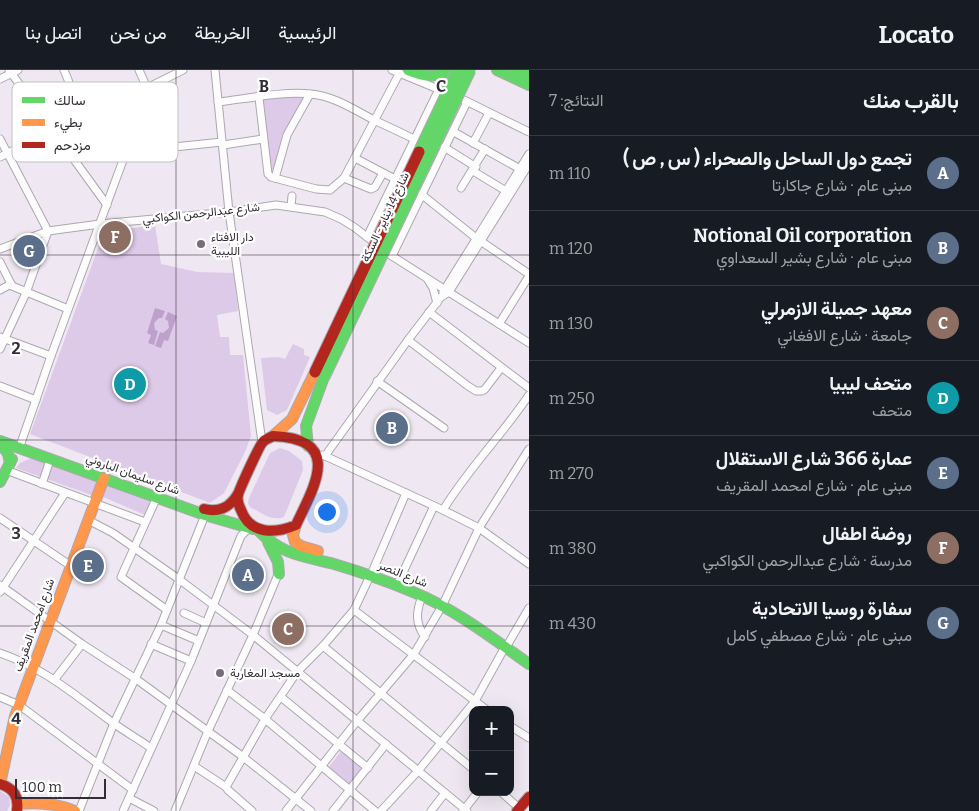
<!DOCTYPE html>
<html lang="ar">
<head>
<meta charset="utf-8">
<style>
  body { margin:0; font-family:Bitter,Vazirmatn,serif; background:#20242c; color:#f1f3f6; direction:rtl }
  .controls { position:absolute; right:15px; bottom:15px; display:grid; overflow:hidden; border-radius:10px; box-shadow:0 5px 20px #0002 }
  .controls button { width:45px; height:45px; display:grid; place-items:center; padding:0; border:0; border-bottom:1px solid #363941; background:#171b24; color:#f1f3f6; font:25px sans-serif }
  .scale { position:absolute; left:15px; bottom:12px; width:91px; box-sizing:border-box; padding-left:5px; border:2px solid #332e35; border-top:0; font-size:14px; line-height:18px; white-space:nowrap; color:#332e35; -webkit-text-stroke:4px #fff; paint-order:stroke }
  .you { position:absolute; left:326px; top:441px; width:18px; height:18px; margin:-12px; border:4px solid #fff; border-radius:50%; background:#1a73e8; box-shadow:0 0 0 8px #1a73e833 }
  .badge { display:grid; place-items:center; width:32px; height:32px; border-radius:50%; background:#0b8043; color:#fff; font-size:16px; font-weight:700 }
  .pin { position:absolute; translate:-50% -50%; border:2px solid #fff; box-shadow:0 1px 5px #0006 }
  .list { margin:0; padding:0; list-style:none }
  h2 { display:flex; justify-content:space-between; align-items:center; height:65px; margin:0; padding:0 20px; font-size:21px }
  h2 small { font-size:16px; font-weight:400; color:#9ea1a6 }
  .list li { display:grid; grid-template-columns:32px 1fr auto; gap:15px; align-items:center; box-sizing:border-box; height:75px; padding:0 20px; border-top:1px solid #363941 }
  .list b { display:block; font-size:19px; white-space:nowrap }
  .list p { margin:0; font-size:16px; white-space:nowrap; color:#9ea1a6 }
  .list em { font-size:16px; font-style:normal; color:#9ea1a6 }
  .map { position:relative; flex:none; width:529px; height:741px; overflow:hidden; direction:ltr }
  header { display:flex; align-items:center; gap:30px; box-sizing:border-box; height:70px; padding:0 25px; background:#171b24; border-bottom:1px solid #363941 }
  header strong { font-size:24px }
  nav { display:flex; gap:28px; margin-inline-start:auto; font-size:18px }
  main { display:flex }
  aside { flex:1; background:#171b24 }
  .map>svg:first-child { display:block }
  .green { fill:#ddc9e8 }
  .water { fill:#bda1cc }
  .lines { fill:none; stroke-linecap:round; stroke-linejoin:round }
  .street-casing { stroke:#aca8af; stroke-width:9 }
  .fast-casing { stroke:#aca8af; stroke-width:12 }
  .slow-casing { stroke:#aca8af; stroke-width:12 }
  .jam-casing { stroke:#aca8af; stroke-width:12 }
  .street { stroke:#fdfcfd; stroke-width:7 }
  .fast { stroke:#63d668; stroke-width:10 }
  .slow { stroke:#ff974d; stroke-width:10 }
  .jam { stroke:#b3261e; stroke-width:10 }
  .fast-bridge-casing { stroke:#b4a9b9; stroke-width:13; stroke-linecap:butt }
  .jam-bridge-casing { stroke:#b4a9b9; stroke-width:13; stroke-linecap:butt }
  .fast-bridge { stroke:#63d668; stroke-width:11 }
  .jam-bridge { stroke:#b3261e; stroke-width:11 }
  .grid { fill:none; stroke:#332e35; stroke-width:1; stroke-opacity:0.55 }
  .poi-dot { fill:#756f77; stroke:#fff; stroke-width:2 }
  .labels { text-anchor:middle; stroke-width:4.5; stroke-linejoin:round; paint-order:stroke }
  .street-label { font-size:12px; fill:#332e35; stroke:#fff }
  .poi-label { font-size:12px; fill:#332e35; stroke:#fff; text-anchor:start }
  .key { fill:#fff; stroke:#c2c0c2; stroke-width:1 }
  .key-label { font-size:14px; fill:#332e35 }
  .grid-label { font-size:16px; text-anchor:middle; font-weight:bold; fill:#332e35; stroke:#fff; stroke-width:4.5; stroke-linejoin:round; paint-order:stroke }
</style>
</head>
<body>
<header>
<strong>Locato</strong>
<nav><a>الرئيسية</a><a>الخريطة</a><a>من نحن</a><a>اتصل بنا</a></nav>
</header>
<main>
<aside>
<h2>بالقرب منك<small>النتائج: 7</small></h2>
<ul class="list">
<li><span class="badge" style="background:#5c6f8a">A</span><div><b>تجمع دول الساحل والصحراء ( س , ص )</b><p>مبنى عام · شارع جاكارتا</p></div><em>110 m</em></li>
<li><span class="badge" style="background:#5c6f8a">B</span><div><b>Notional Oil corporation</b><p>مبنى عام · شارع بشير السعداوي</p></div><em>120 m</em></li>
<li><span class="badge" style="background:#8d6e63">C</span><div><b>معهد جميلة الازمرلي</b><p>جامعة · شارع الافغاني</p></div><em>130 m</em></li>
<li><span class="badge" style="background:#0f9aa8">D</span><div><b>متحف ليبيا</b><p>متحف</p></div><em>250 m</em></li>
<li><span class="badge" style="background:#5c6f8a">E</span><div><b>عمارة 366 شارع الاستقلال</b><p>مبنى عام · شارع امحمد المقريف</p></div><em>270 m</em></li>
<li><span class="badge" style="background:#8d6e63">F</span><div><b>روضة اطفال</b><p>مدرسة · شارع عبدالرحمن الكواكبي</p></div><em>380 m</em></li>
<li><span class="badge" style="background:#5c6f8a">G</span><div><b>سفارة روسيا الاتحادية</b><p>مبنى عام · شارع مصطفي كامل</p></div><em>430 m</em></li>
</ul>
</aside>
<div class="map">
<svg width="529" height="741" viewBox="0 0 529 741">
  <rect width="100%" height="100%" fill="#efe8f2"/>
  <g class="green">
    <polygon points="302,26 302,33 282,65 275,99 269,100 261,29"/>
    <polygon points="155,155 161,194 197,202 234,203 238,241 217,245 220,267 229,267 230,285 243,285 251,366 245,382 224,423 210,433 30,364 104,162"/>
    <polygon points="293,274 304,279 304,285 310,287 287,340 277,345 267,340 261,288 279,287 285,289"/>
    <path d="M280 378 289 381 302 391 303 400 284 447C271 452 261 442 250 437L248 433 249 428 270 383Z"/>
    <polygon points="31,388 98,411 94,426 16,398 20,393"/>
    <polygon points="105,415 151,432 145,445 101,426"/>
    <polygon points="343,679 366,697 350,716 328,698"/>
    <polygon points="0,721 9,727 10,735 7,741 0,741"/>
  </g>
  <g class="water">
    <polygon points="155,238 165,241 162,248 159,248 154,253 155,260 158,261 154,275 148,273 151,265 147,263"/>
    <polygon points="168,242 177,246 168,271 164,270 161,278 155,276 160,262 163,263 169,258 168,251 165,249"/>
  </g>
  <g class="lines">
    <g class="street-casing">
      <g id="street">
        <polyline points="9,0 107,135"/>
        <path d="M64 0C77 30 88 77 126 82L222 72"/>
        <polyline points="215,0 229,142 262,372"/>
        <polyline points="392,0 443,21"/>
        <polyline points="0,9 18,0"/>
        <polyline points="259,28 268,104 271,107 316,119 330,120 344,108 399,4"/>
        <polyline points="464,30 529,62"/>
        <path d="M218 32C245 29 284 21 310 24 335 26 354 40 376 51 389 57 402 63 414 69"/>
        <polyline points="454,62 520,99"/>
        <polyline points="0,69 48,161 26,223 0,279"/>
        <polyline points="473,73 489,43"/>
        <polyline points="223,75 263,69"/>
        <polyline points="444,77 476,97"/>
        <polyline points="0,87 84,45 147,18 183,0"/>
        <polyline points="355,88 395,109"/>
        <polyline points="473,101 506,121"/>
        <polyline points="275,108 287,65 310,24"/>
        <polyline points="344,108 371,119 375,117 383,103"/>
        <polyline points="461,118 485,79"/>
        <polyline points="421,124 476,168"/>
        <polyline points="291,136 292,126"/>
        <polyline points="367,167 439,19"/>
        <polyline points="482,172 529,204"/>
        <polyline points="0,179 48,161 100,154 229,142 276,135 325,142 341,149 354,157 392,186 529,273"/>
        <polyline points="392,186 467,32"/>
        <polyline points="0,192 12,216 68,239"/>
        <polyline points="428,210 433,218 437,233"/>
        <polyline points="0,220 11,214"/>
        <polyline points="443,222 529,84"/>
        <polyline points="429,242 529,318"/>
        <polyline points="499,254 529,206"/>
        <polyline points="0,267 51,286"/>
        <polyline points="408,270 468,316 476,321 482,321 485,319 501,298"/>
        <polyline points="377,311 444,358"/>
        <polyline points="0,316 36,330"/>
        <polyline points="21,373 51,286 126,82 147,18 139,0"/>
        <polyline points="323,385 443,440 479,458 529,494"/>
        <polyline points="325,386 408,270 441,227 449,222 529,94"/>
        <polyline points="6,400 145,452"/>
        <polyline points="42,414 50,390"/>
        <polyline points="157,427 121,507 167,540"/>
        <path d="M443 440C468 399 502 365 529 325"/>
        <polyline points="0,448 71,496"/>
        <polyline points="88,450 113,463 180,510 253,565 467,741"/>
        <polyline points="373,500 406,423"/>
        <polyline points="399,511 434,436"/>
        <polyline points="0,515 82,574 136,609 242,686 311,741"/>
        <polyline points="0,522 65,423"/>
        <path d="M422 526C416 542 415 553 425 567"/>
        <polyline points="444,532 479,458 529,379"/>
        <polyline points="354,540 487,640"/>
        <polyline points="184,543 206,553"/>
        <polyline points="161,555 199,571"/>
        <polyline points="151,574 191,591"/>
        <polyline points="508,574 529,538"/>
        <polyline points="323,576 473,699"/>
        <path d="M0 583C46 599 73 624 112 652 124 661 138 669 151 678"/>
        <polyline points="55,609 82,574"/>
        <polyline points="227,620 265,649 375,741"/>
        <polyline points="0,627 19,635 133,720"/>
        <polyline points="281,627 368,698"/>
        <polyline points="510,656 529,668"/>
        <polyline points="194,696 226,717 228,720 252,741"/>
        <polyline points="226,717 265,649 297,602 323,576 354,540 370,506"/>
        <polyline points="501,722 519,738"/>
        <polyline points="129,728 154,741"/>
        <polyline points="79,741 114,653 161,555 205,445"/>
        <polyline points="123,741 191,591 241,466 249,458"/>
        <polyline points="175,741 208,661 253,565 279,502"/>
        <polyline points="286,741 357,651 414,584 442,536"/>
        <polyline points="333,741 386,674"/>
        <polyline points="381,741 418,701 475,631 505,577"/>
        <polyline points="431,741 445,723"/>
        <polyline points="463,741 478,722"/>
      </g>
    </g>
    <g class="fast-casing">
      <g id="fast">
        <path d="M408 0C423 6 435 9 450 0"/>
        <polyline points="497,0 529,15"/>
        <polyline points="517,0 529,6"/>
        <polyline points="0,371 205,445 253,459"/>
        <polyline points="0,372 8,384 10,393"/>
        <polyline points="308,376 306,356 324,307"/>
        <polyline points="0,412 12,389"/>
        <path d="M259 461C282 485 304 486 334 494 361 502 387 511 413 522 455 539 492 568 529 594"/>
        <polyline points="268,472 278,492 279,504"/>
      </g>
    </g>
    <g class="slow-casing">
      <g id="slow">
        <polyline points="273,366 292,349 315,302"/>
        <polyline points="296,455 293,465 295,472 301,476 318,481"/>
        <polyline points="0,714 15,646 104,408"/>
        <path d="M18 734C38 732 56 733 75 741"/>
      </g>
    </g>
    <g class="jam-casing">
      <g id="jam">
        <path d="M273 366C343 369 315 415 296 455 275 464 250 465 241 440 239 436 237 429 238 425 239 420 260 374 263 372 265 369 270 368 273 366Z"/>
        <path d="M204 439C220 443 230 437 238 424"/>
        <path d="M0 714C13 718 19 726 17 740"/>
        <polyline points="517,741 529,727"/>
      </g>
    </g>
    <use href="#street" class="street"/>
    <use href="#fast" class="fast"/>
    <use href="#slow" class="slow"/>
    <use href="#jam" class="jam"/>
    <g class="fast-bridge-casing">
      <g id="fast-bridge">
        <polyline points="419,82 458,0"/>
        <polyline points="324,307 470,0"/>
      </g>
    </g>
    <g class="jam-bridge-casing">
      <polyline id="jam-bridge" points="315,302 419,82"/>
    </g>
    <use href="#fast-bridge" class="fast-bridge"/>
    <use href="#jam-bridge" class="jam-bridge"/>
  </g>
  <path class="grid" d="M176 0V741M353 0V741M0 185H529M0 370H529M0 556H529"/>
  <g class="poi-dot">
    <circle cx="201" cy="174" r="5"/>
    <circle cx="220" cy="603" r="5"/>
  </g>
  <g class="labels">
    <g class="street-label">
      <text transform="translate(201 143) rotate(-6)" y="4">شارع عبدالرحمن الكواكبي</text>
      <text transform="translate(385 147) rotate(-65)" y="4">شارع 14 يناير- السكة</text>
      <text transform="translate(133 404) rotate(20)" y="4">شارع سليمان الباروني</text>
      <text transform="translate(403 504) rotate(22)" y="4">شارع النصر</text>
      <text transform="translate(34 555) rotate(-70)" y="4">شارع امحمد المقريف</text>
    </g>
    <g class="poi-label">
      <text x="211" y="171">دار اﻻفتاء<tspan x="211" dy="14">الليبية</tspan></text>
      <text x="230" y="607">مسجد المغاربة</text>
    </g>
  </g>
  <rect x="12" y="12" width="166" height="80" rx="8" class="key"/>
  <rect x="22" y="27" width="23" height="6" fill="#63d668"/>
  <rect x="22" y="49" width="23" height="7" fill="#ff974d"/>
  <rect x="22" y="72" width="23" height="6" fill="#b3261e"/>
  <g class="key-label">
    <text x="54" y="35">سالك</text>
    <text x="54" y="57">بطيء</text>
    <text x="54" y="80">مزدحم</text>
  </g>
  <g class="grid-label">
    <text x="264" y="22">B</text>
    <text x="441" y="22">C</text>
    <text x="16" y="284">2</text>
    <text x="16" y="469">3</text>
    <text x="16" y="654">4</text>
  </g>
</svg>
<div class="controls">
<button>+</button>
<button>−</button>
</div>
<div class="scale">100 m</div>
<div class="you"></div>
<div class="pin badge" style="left:248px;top:505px;background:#5c6f8a">A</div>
<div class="pin badge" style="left:392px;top:358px;background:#5c6f8a">B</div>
<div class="pin badge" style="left:288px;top:559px;background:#8d6e63">C</div>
<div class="pin badge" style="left:130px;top:314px;background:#0f9aa8">D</div>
<div class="pin badge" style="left:88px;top:496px;background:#5c6f8a">E</div>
<div class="pin badge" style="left:115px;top:167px;background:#8d6e63">F</div>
<div class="pin badge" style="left:29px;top:181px;background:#5c6f8a">G</div>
</div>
</main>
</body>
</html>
